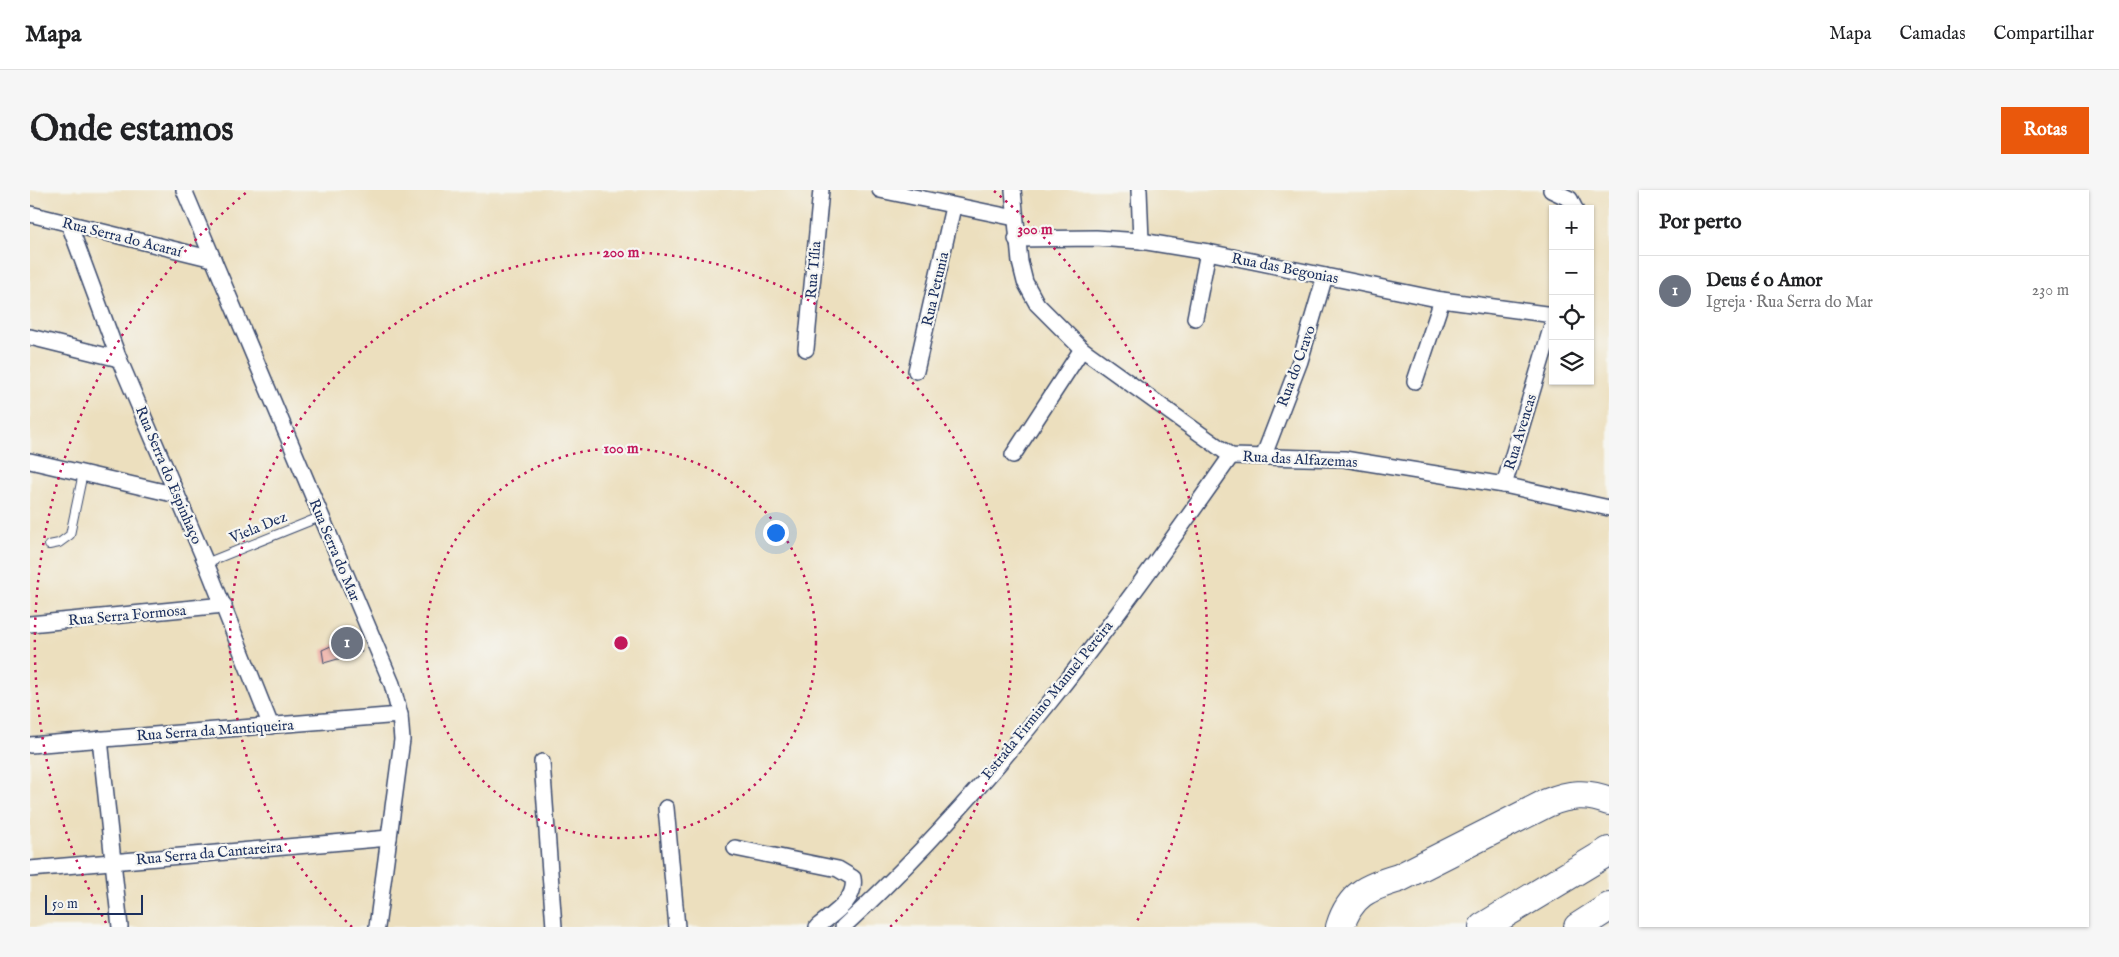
<!DOCTYPE html>
<html lang="pt">
<head>
<meta charset="utf-8">
<style>
  body { margin:0; font-family:"IM FELL English",serif; background:#f6f6f6; color:#202124 }
  .controls { position:absolute; right:15px; top:15px; display:grid; overflow:hidden; border-radius:0px; box-shadow:0 1px 4px #0004 }
  .controls button { width:45px; height:45px; display:grid; place-items:center; padding:0; border:0; border-bottom:1px solid #e0e0e0; background:#fff; color:#202124; font:25px sans-serif }
  .scale { position:absolute; left:15px; bottom:12px; width:98px; box-sizing:border-box; padding-left:5px; border:2px solid #1b2f5e; border-top:0; font-size:14px; line-height:18px; white-space:nowrap; color:#1b2f5e; -webkit-text-stroke:4px #f6f6f2; paint-order:stroke }
  .you { position:absolute; left:745px; top:342px; width:18px; height:18px; margin:-12px; border:4px solid #fff; border-radius:50%; background:#1a73e8; box-shadow:0 0 0 8px #1a73e833 }
  .badge { display:grid; place-items:center; width:32px; height:32px; border-radius:50%; background:#ea580c; color:#fff; font-size:16px; font-weight:700 }
  .pin { position:absolute; translate:-50% -50%; border:2px solid #fff; box-shadow:0 1px 5px #0006 }
  .list { margin:0; padding:0; list-style:none }
  h2 { display:flex; justify-content:space-between; align-items:center; height:65px; margin:0; padding:0 20px; font-size:21px }
  h2 small { font-size:16px; font-weight:400; color:#757577 }
  .list li { display:grid; grid-template-columns:32px 1fr auto; gap:15px; align-items:center; box-sizing:border-box; height:70px; padding:0 20px; border-top:1px solid #e0e0e0 }
  .list b { display:block; font-size:19px; white-space:nowrap }
  .list p { margin:0; font-size:16px; white-space:nowrap; color:#757577 }
  .list em { font-size:16px; font-style:normal; color:#757577 }
  .icon { flex:none; width:28px; height:28px; fill:none; stroke:currentColor; stroke-width:2; stroke-linecap:round; stroke-linejoin:round }
  .map { position:relative; flex:none; width:1579px; height:737px; overflow:hidden; border-radius:0px }
  header { display:flex; align-items:center; gap:30px; box-sizing:border-box; height:70px; padding:0 25px; background:#fff; border-bottom:1px solid #e0e0e0 }
  header strong { font-size:24px }
  nav { display:flex; gap:28px; margin-inline-start:auto; font-size:18px }
  .intro { display:flex; align-items:center; justify-content:space-between; box-sizing:border-box; height:120px; padding:0 30px }
  h1 { margin:0; font-size:35px }
  .button { padding:12px 22px; border-radius:0px; background:#ea580c; color:#fff; font-size:18px; font-weight:700 }
  main { display:flex; gap:30px; padding:0 30px }
  aside { flex:1; background:#fff; border-radius:0px; box-shadow:0 1px 4px #0004 }
  .map>svg:first-child { display:block }
  .building { fill:#eeaca2 }
  .lines { fill:none; stroke-linecap:round; stroke-linejoin:round }
  .lane-casing { stroke:#3a496c; stroke-width:10 }
  .street-casing { stroke:#3a496c; stroke-width:18 }
  .highway-casing { stroke:#3a496c; stroke-width:30 }
  .lane { stroke:#fff; stroke-width:8 }
  .street { stroke:#fff; stroke-width:15 }
  .highway { stroke:#fff; stroke-width:28 }
  .ring { fill:none; stroke:#c2185b; stroke-width:2.5; stroke-dasharray:2.5 5 }
  .labels { text-anchor:middle; stroke-width:4.5; stroke-linejoin:round; paint-order:stroke }
  .street-label { font-size:15px; fill:#1b2f5e; stroke:#f6f6f2 }
  .centre { fill:#c2185b; stroke:#f6f6f2; stroke-width:2.5 }
  .ring-label { font-size:15px; text-anchor:middle; font-weight:bold; fill:#c2185b; stroke:#f6f6f2; stroke-width:4.5; stroke-linejoin:round; paint-order:stroke }
</style>
</head>
<body>
<header>
<strong>Mapa</strong>
<nav><a>Mapa</a><a>Camadas</a><a>Compartilhar</a></nav>
</header>
<div class="intro"><h1>Onde estamos</h1><a class="button">Rotas</a></div>
<main>
<div class="map">
<svg width="1579" height="737" viewBox="0 0 1579 737">
  <rect width="100%" height="100%" fill="#f6f6f2"/>
  <filter id="ink" filterUnits="userSpaceOnUse"><feTurbulence type="fractalNoise" baseFrequency=".02" numOctaves="2"/><feDisplacementMap in="SourceGraphic" scale="10" xChannelSelector="R" yChannelSelector="G"/><feConvolveMatrix kernelMatrix="1 2 1 2 8 2 1 2 1" color-interpolation-filters="sRGB"/></filter>
  <filter id="wash" filterUnits="userSpaceOnUse"><feTurbulence type="fractalNoise" baseFrequency=".0096" numOctaves="4" result="noise"/><feDisplacementMap in="SourceGraphic" scale="20" xChannelSelector="R" yChannelSelector="G"/><feGaussianBlur stdDeviation="1.12" result="paint"/><feColorMatrix in="noise" values="0 0 0 0 0 0 0 0 0 0 0 0 0 0 0 0 0 1.4 0 .05"/><feComposite in="paint" operator="in"/></filter>
  <g filter="url(#wash)">
    <rect width="100%" height="100%" fill="#ecdfbe"/>
    <g id="blocks">
      <polygon class="building" points="323,446 332,462 294,473 292,460"/>
    </g>
  </g>
  <g filter="url(#ink)">
    <use href="#blocks" fill-opacity="0" stroke="#3a496c" stroke-width="1"/>
    <g class="lines">
      <g class="lane-casing">
        <g id="lane">
          <polyline points="19,355 29,353 40,345 53,283"/>
          <polyline points="176,373 290,327"/>
        </g>
      </g>
      <g class="street-casing">
        <g id="street">
          <polyline points="154,0 362,494 370,525 372,550 347,737"/>
          <polyline points="850,0 985,28"/>
          <polyline points="983,0 990,72 995,92 1007,114 1052,159 1201,266 1314,269 1474,295 1579,318"/>
          <polyline points="1109,0 1111,51"/>
          <polyline points="1521,0 1540,9 1545,19"/>
          <polyline points="0,24 183,69"/>
          <polyline points="39,34 89,169 176,373 241,536"/>
          <polyline points="986,49 1066,48 1111,51 1178,62 1412,110 1523,125"/>
          <polyline points="1165,128 1178,62"/>
          <polyline points="0,147 89,169"/>
          <polyline points="776,159 791,0"/>
          <polyline points="886,181 923,17"/>
          <polyline points="1385,191 1412,110"/>
          <polyline points="983,265 1052,159"/>
          <polyline points="1234,265 1270,171 1295,86"/>
          <polyline points="0,271 147,305"/>
          <polyline points="1474,295 1523,132"/>
          <polyline points="0,434 194,415"/>
          <polyline points="70,549 90,737"/>
          <polyline points="0,555 370,525"/>
          <polyline points="512,572 524,737"/>
          <polyline points="636,618 647,737"/>
          <path d="M705 658 808 679 823 688C827 711 802 724 787 737"/>
          <polyline points="0,679 359,648"/>
          <path d="M813 737C963 599 1085 432 1201 266"/>
        </g>
      </g>
      <g class="highway-casing">
        <g id="highway">
          <path d="M1310 737C1320 704 1338 697 1369 688L1517 613C1539 604 1557 602 1579 611"/>
          <polyline points="1453,737 1579,661"/>
          <polyline points="1548,737 1579,717"/>
        </g>
      </g>
      <use href="#lane" class="lane"/>
      <use href="#street" class="street"/>
      <use href="#highway" class="highway"/>
    </g>
  </g>
  <g class="ring">
    <circle cx="591" cy="453" r="195"/>
    <path d="M322 737A391 391 0 1 1 860 737"/>
    <path d="M76 733A586 586 0 0 1 218 1M964 1A586 586 0 0 1 1106 733"/>
  </g>
  <g class="labels">
    <g class="street-label">
      <text transform="translate(92 47) rotate(14)" y="5">Rua Serra do Acaraí</text>
      <text transform="translate(1255 78) rotate(11)" y="5">Rua das Begonias</text>
      <text transform="translate(783 80) rotate(-85)" y="5">Rua Tília</text>
      <text transform="translate(905 99) rotate(-77)" y="5">Rua Petunia</text>
      <text transform="translate(1266 176) rotate(-70)" y="5">Rua do Cravo</text>
      <text transform="translate(1490 242) rotate(-73)" y="5">Rua Avencas</text>
      <text transform="translate(1270 269) rotate(3)" y="5">Rua das Alfazemas</text>
      <text transform="translate(139 285) rotate(67)" y="5">Rua Serra do Espinhaço</text>
      <text transform="translate(228 337) rotate(-22)" y="5">Viela Dez</text>
      <text transform="translate(305 360) rotate(67)" y="5">Rua Serra do Mar</text>
      <text transform="translate(97 425) rotate(-5)" y="5">Rua Serra Formosa</text>
      <text transform="translate(1017 510) rotate(-51)" y="5">Estrada Firmino Manuel Pereira</text>
      <text transform="translate(185 540) rotate(-4)" y="5">Rua Serra da Mantiqueira</text>
      <text transform="translate(179 663) rotate(-5)" y="5">Rua Serra da Cantareira</text>
    </g>
  </g>
  <circle cx="591" cy="453" r="8" class="centre"/>
  <g class="ring-label">
    <text x="1005" y="44">300 m</text>
    <text x="591" y="67">200 m</text>
    <text x="591" y="263">100 m</text>
  </g>
</svg>
<div class="controls">
<button>+</button>
<button>−</button>
<button><svg class="icon" aria-label="locate" viewBox="0 0 24 24"><circle cx="12" cy="12" r="6"/><path d="M12 2v4M12 18v4M2 12h4M18 12h4"/></svg></button>
<button><svg class="icon" aria-label="layers" viewBox="0 0 24 24"><path d="M12 4l9 5-9 5-9-5zM3 14l9 5 9-5"/></svg></button>
</div>
<div class="scale">50 m</div>
<div class="you"></div>
<div class="pin badge" style="left:317px;top:453px;background:#6b7280">1</div>
</div>
<aside>
<h2>Por perto<small></small></h2>
<ul class="list">
<li><span class="badge" style="background:#6b7280">1</span><div><b>Deus é o Amor</b><p>Igreja · Rua Serra do Mar</p></div><em>230 m</em></li>
</ul>
</aside>
</main>
</body>
</html>
